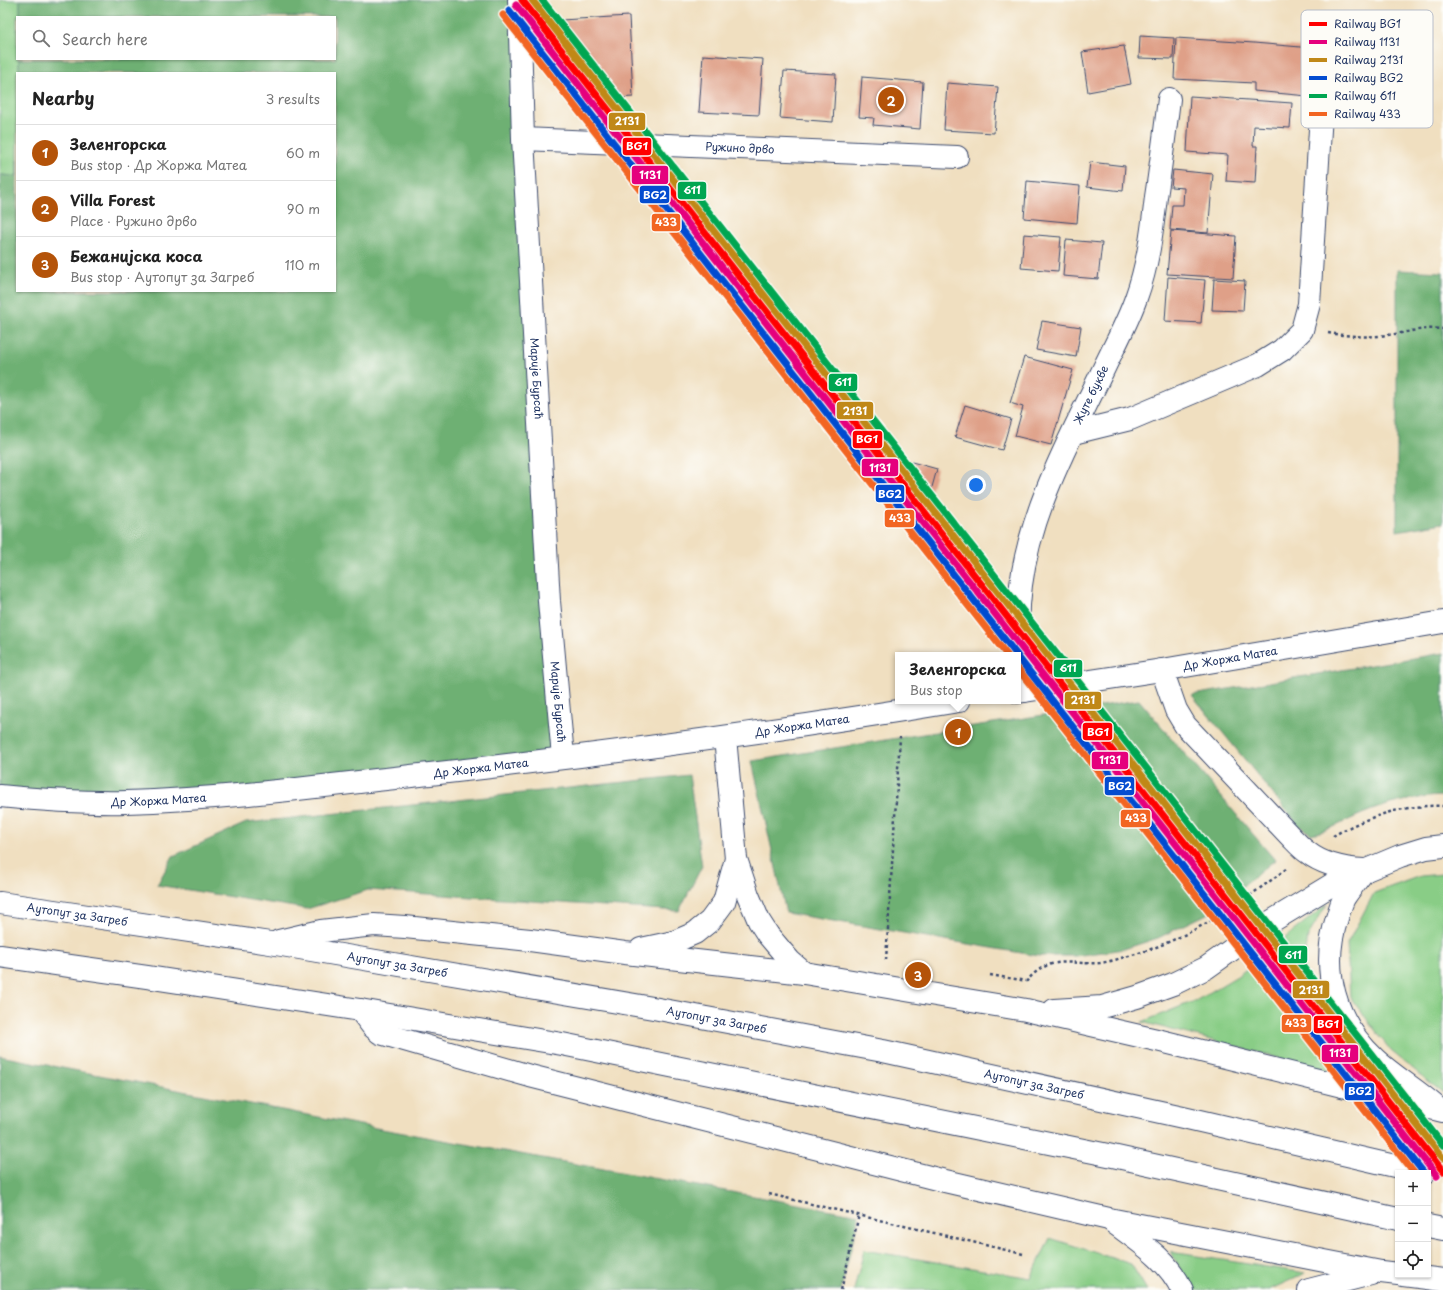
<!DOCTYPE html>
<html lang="en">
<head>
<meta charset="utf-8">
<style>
  body { margin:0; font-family:"Playpen Sans",sans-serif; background:#f2f2f2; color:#222 }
  .controls { position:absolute; right:12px; bottom:12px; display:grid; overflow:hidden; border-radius:0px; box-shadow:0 1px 3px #0004 }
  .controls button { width:36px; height:36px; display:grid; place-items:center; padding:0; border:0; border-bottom:1px solid #e0e0e0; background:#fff; color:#222; font:20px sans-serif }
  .you { position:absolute; left:976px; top:485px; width:14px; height:14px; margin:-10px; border:3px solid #fff; border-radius:50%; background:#1a73e8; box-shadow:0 0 0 6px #1a73e833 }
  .badge { display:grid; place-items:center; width:26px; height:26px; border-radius:50%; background:#b45309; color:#fff; font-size:13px; font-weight:700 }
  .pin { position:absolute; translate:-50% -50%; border:2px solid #fff; box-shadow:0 1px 4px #0006 }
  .popup { position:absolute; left:895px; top:652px; width:126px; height:52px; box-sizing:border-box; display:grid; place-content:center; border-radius:0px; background:#fff; filter:drop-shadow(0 1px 3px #0005); font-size:13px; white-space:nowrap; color:#767676 }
  .popup b { font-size:15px; color:#222 }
  .popup::after { content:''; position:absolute; left:50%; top:100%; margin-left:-8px; border:8px solid transparent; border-top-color:#fff }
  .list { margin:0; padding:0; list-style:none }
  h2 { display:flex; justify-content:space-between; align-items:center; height:52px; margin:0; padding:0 16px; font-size:17px }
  h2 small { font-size:13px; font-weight:400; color:#767676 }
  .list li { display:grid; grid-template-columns:26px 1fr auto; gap:12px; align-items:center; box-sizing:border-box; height:56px; padding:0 16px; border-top:1px solid #e0e0e0 }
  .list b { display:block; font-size:15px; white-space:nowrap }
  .list p { margin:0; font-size:13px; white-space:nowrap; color:#767676 }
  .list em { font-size:13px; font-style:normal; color:#767676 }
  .icon { flex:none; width:22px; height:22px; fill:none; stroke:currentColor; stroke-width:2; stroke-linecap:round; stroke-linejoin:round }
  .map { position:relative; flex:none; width:1443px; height:1290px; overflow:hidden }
  .search { position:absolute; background:#fff; box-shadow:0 1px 3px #0004; left:16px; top:16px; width:320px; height:44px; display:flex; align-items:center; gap:10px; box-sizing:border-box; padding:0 14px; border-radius:0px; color:#767676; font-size:15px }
  .panel { position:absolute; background:#fff; box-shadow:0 1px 3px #0004; left:16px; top:72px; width:320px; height:220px; border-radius:0px }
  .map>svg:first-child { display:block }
  .green { fill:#89cd86; stroke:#527e72 }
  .forest { fill:#6eb073; stroke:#447068 }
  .building { fill:#dfa088 }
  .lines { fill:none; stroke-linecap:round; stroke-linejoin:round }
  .minor-casing { stroke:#3b496d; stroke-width:24 }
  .highway-casing { stroke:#3b496d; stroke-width:24 }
  .path { stroke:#3b496d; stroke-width:2.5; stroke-dasharray:3 3; stroke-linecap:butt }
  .minor { stroke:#fff; stroke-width:22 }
  .highway { stroke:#fff; stroke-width:22 }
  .rail-1-casing { stroke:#fdfcf7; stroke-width:10 }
  .rail-2-casing { stroke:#fdfcf7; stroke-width:10 }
  .rail-3-casing { stroke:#fdfcf7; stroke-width:10 }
  .rail-4-casing { stroke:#fdfcf7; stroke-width:10 }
  .rail-5-casing { stroke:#fdfcf7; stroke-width:10 }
  .rail-6-casing { stroke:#fdfcf7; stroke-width:10 }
  .rail-1 { stroke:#f00; stroke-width:7 }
  .rail-2 { stroke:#e5007d; stroke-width:7 }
  .rail-3 { stroke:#c08818; stroke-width:7 }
  .rail-4 { stroke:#044cd0; stroke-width:7 }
  .rail-5 { stroke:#00a651; stroke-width:7 }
  .rail-6 { stroke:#f26522; stroke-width:7 }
  .labels { text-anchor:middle; stroke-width:3.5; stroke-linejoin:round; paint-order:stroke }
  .street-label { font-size:11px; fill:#1b2f5e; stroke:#fdfcf7 }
  .key { fill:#fdfcf7; stroke:#b9bec9; stroke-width:1 }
  .key-label { font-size:11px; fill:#1b2f5e }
  .line-badge { stroke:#fdfcf7; stroke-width:1.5 }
  .badge-label { font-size:11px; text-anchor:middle; font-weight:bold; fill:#fff }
</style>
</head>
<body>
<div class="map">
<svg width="1443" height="1290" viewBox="0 0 1443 1290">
  <rect width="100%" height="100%" fill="#fdfcf7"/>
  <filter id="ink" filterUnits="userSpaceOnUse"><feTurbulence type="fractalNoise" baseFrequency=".025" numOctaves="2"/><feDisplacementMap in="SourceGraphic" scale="8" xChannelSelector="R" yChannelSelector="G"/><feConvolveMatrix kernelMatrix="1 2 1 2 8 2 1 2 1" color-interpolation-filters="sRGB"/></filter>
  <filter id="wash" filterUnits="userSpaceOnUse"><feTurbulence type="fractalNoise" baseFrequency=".012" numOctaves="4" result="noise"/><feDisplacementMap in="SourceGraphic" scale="16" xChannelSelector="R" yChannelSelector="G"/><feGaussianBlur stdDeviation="0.9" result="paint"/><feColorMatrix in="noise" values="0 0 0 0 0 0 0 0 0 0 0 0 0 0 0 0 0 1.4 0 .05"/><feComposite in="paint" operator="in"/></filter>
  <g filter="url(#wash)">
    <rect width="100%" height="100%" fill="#f0dfc0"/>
    <g class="green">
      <polygon points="0,0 20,0 20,17 17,17 17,59 19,59 19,73 17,73 17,176 0,175"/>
      <polygon points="1443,874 1443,1093 1391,1051 1350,997 1347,944 1374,893 1420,876"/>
      <polygon points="1327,904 1308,936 1304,969 1304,1000 1313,1025 1325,1047 1347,1076 1142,1022 1197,1000 1239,975"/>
      <polygon points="1050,1238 1131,1264 1147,1290 854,1290 864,1250 1031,1278"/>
      <polygon points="1171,1252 1306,1273 1269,1290 1191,1290"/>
    </g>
    <g class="forest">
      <polygon points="20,0 520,0 563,757 125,802 0,790 0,175 17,176 17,160 17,291 335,291 335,73 19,73 19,59 335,59 335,17 20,17"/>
      <polygon points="1397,270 1443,272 1443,523 1397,531"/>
      <path d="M1443 653V796C1415 797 1388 803 1362 814 1345 821 1329 831 1311 834L1299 826 1192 695Z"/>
      <polygon points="1139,700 1275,860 1209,913 1158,938 1124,949 1075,956 1039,956 786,913 752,761"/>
      <polygon points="689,775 702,866 679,911 368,890 307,909 157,885 173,856 246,823"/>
      <polygon points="0,1056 376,1128 859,1215 841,1290 0,1290"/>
    </g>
    <g id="blocks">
      <g class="building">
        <polygon points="629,16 633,97 566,101 561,20"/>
        <polygon points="1140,36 1174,38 1173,59 1139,58"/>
        <polygon points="1176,38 1254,43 1312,48 1311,57 1339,60 1336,90 1308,88 1308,96 1254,91 1254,83 1174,79"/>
        <polygon points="1124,46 1131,84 1088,92 1082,52"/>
        <polygon points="703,55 763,59 759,115 699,112"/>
        <polygon points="784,71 836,74 833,122 780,118"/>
        <polygon points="862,77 923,82 920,129 873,125 874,118 859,117"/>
        <polygon points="947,83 998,87 994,133 944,130"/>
        <polygon points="1190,96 1292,103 1290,128 1254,126 1253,146 1257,146 1255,183 1226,181 1228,155 1187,152"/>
        <polygon points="1090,162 1125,166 1123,191 1087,187"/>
        <polygon points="1173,170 1213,174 1208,233 1170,230 1172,205 1183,205 1184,188 1171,187"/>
        <polygon points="1027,181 1080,186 1077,223 1024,218"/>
        <polygon points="1171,231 1236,236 1233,278 1167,274"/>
        <polygon points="1024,234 1061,237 1058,271 1021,268"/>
        <polygon points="1066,240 1102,243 1098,279 1063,276"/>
        <polygon points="1168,277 1205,280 1201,323 1165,321"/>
        <polygon points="1214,279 1245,281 1243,311 1212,310"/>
        <polygon points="1042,321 1081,327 1076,357 1036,350"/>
        <polygon points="1024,357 1073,370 1051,445 1015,436 1023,407 1010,403"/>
        <polygon points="965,405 1011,419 1002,450 955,437"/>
        <polygon points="901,459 937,469 926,509 890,499"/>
      </g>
    </g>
  </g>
  <g filter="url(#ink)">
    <use href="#blocks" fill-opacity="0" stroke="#3b496d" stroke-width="1"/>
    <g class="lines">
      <g class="minor-casing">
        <g id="minor">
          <path id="s1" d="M519 0 523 139 549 601 563 757"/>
          <path id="s2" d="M523 139 957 157"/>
          <polyline points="1073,433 1130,419 1258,365 1282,350 1302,330 1309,304 1321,114"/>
          <path id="s3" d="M1024 691C1019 655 1016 621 1021 585 1031 507 1072 435 1105 366 1116 343 1128 321 1136 298 1148 265 1152 232 1156 197 1161 164 1165 132 1169 99"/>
          <path id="s4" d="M1018 692 1162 670 1443 622"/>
          <path id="s5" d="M0 796C42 800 84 803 126 802 228 799 329 785 430 774 607 754 784 730 959 701"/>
        </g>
      </g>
      <g class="highway-casing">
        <g id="highway">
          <path d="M1162 670 1176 710 1185 725 1291 837C1296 842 1301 848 1307 852 1323 865 1345 869 1364 870"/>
          <polyline points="725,737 736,859 748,895 759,921 768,935 790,961 804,973"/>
          <path d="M1364 871C1357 880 1350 889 1344 898 1341 904 1339 912 1337 918 1320 970 1335 1022 1375 1059 1393 1076 1416 1089 1435 1106"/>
          <path id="s6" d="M0 903 270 943 653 1008 883 1051 1183 1117 1425 1173"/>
          <polyline points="279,941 321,931 374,925 405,927 530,940 625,953 804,973 1026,1010 1161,1041 1443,1111"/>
          <polyline points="641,949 674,942 695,933 710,921 724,902 736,859"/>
          <polyline points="0,956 147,977 360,1010 562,1044 1108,1155 1398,1219"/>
          <polyline points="360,1010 373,1027 380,1033 530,1076 945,1181 1109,1219 1381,1272 1398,1274"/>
          <polyline points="1054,1010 1102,1007 1137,997 1173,984 1206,968 1272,921 1333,884 1400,856 1426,848 1443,846"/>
          <path d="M1113 1222C1138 1241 1169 1260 1182 1290"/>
          <polyline points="1428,1226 1443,1229"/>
          <polyline points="1403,1275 1443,1280"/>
          <polyline points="1309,1290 1371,1274"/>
        </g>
      </g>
      <g class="path">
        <path d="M1328 333C1348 336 1368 338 1387 335 1406 333 1424 327 1443 329"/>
        <path d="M1333 836C1365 817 1406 804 1443 806"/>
        <polyline points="886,960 900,737"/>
        <path d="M990 975 1027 981C1049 954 1071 965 1100 963 1107 962 1115 960 1121 958 1183 943 1236 907 1286 869"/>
        <polyline points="769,1194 1023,1254"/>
        <polyline points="841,1290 859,1215"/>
      </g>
      <use href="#minor" class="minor"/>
      <use href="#highway" class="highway"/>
      <g class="rail-1-casing">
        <polyline id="rail-1" points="522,0 1443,1171"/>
      </g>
      <g class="rail-2-casing">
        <polyline id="rail-2" points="516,5 1437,1176"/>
      </g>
      <g class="rail-3-casing">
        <polyline id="rail-3" points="532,0 1443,1158"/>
      </g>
      <g class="rail-4-casing">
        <g id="rail-4">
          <polyline points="509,10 1017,655"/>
          <polyline points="1018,657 1424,1173"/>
        </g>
      </g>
      <g class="rail-5-casing">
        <polyline id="rail-5" points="542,0 1443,1145"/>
      </g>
      <g class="rail-6-casing">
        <g id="rail-6">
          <polyline points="503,15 1007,655"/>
          <polyline points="1018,669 1414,1173"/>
        </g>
      </g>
      <use href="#rail-1" class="rail-1"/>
      <use href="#rail-2" class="rail-2"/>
      <use href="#rail-3" class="rail-3"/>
      <use href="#rail-4" class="rail-4"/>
      <use href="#rail-5" class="rail-5"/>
      <use href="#rail-6" class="rail-6"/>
    </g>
  </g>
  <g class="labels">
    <g class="street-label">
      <text dy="4" stroke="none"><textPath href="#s2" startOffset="217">Ружино дрво</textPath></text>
      <text dy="4" stroke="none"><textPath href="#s1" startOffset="379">Марије Бурсаћ</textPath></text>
      <text dy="4" stroke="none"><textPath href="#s3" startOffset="310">Жуте букве</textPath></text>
      <text dy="4" stroke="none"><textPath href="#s4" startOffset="215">Др Жоржа Матеа</textPath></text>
      <text dy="4" stroke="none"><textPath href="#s1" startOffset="703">Марије Бурсаћ</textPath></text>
      <text dy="4" stroke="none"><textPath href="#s5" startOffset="807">Др Жоржа Матеа</textPath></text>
      <text dy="4" stroke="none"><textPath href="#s5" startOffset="483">Др Жоржа Матеа</textPath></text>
      <text dy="4" stroke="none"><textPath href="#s5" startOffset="159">Др Жоржа Матеа</textPath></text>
      <text dy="4" stroke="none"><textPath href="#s6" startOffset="78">Аутопут за Загреб</textPath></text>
      <text dy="4" stroke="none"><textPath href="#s6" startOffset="402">Аутопут за Загреб</textPath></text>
      <text dy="4" stroke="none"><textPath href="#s6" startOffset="726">Аутопут за Загреб</textPath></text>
      <text dy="4" stroke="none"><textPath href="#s6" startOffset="1050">Аутопут за Загреб</textPath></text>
    </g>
  </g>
  <rect x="1301" y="10" width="132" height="118" rx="6" class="key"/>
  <rect x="1309" y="22" width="18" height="4" fill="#f00"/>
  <rect x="1309" y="40" width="18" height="4" fill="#e5007d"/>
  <rect x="1309" y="58" width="18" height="4" fill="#c08818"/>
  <rect x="1309" y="76" width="18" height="4" fill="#044cd0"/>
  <rect x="1309" y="94" width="18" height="4" fill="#00a651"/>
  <rect x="1309" y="112" width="18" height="4" fill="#f26522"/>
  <g class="key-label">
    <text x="1334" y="28">Railway BG1</text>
    <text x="1334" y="46">Railway 1131</text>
    <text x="1334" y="64">Railway 2131</text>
    <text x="1334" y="82">Railway BG2</text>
    <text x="1334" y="100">Railway 611</text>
    <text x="1334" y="118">Railway 433</text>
  </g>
  <g class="line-badge">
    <rect x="608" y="112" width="38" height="19" rx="4" fill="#c08818"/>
    <rect x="622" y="137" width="30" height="19" rx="4" fill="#f00"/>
    <rect x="631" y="165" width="38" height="20" rx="4" fill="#e5007d"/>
    <rect x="677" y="181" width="30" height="19" rx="4" fill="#00a651"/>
    <rect x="639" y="185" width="31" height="19" rx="4" fill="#044cd0"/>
    <rect x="651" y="213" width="30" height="19" rx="4" fill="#f26522"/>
    <rect x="828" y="373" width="30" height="19" rx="4" fill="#00a651"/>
    <rect x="836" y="401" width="38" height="19" rx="4" fill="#c08818"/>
    <rect x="852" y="430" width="31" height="19" rx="4" fill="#f00"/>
    <rect x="861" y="458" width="38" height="19" rx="4" fill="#e5007d"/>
    <rect x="875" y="484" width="30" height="19" rx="4" fill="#044cd0"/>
    <rect x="884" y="509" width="31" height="19" rx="4" fill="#f26522"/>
    <rect x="1053" y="659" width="30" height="19" rx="4" fill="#00a651"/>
    <rect x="1064" y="691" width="38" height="19" rx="4" fill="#c08818"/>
    <rect x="1082" y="722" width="31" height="19" rx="4" fill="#f00"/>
    <rect x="1091" y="751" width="38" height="19" rx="4" fill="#e5007d"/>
    <rect x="1104" y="776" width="31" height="20" rx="4" fill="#044cd0"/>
    <rect x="1120" y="809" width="31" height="19" rx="4" fill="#f26522"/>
    <rect x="1278" y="945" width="30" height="19" rx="4" fill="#00a651"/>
    <rect x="1292" y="980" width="38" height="19" rx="4" fill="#c08818"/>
    <rect x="1281" y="1014" width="31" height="19" rx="4" fill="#f26522"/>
    <rect x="1313" y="1015" width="30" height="19" rx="4" fill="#f00"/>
    <rect x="1321" y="1044" width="38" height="19" rx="4" fill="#e5007d"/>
    <rect x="1344" y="1082" width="31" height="19" rx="4" fill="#044cd0"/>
  </g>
  <g class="badge-label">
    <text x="627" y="125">2131</text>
    <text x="637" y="150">BG1</text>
    <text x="650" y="179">1131</text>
    <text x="692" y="194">611</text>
    <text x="655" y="199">BG2</text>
    <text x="666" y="226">433</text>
    <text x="843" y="386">611</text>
    <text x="855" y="415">2131</text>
    <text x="867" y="443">BG1</text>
    <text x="880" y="472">1131</text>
    <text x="890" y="498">BG2</text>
    <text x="900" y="522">433</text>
    <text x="1068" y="672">611</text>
    <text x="1083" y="704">2131</text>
    <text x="1098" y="736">BG1</text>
    <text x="1110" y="764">1131</text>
    <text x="1120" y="790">BG2</text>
    <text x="1136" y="822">433</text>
    <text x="1293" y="959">611</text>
    <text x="1311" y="994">2131</text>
    <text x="1296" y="1027">433</text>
    <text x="1328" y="1028">BG1</text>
    <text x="1340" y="1057">1131</text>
    <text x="1360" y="1095">BG2</text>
  </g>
</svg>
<div class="controls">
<button>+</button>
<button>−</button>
<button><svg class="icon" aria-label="locate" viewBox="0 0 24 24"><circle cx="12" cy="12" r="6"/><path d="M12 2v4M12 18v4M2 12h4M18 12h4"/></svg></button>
</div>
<div class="you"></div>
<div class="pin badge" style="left:958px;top:732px">1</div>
<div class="popup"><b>Зеленгорска</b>Bus stop</div>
<div class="pin badge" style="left:891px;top:100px">2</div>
<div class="pin badge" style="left:918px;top:975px">3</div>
<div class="search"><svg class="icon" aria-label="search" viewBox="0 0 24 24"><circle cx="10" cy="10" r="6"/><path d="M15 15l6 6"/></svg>Search here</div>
<section class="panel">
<h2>Nearby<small>3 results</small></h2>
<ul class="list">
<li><span class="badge">1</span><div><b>Зеленгорска</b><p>Bus stop · Др Жоржа Матеа</p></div><em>60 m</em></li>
<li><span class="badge">2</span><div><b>Villa Forest</b><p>Place · Ружино дрво</p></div><em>90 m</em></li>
<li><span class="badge">3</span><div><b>Бежанијска коса</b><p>Bus stop · Аутопут за Загреб</p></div><em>110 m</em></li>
</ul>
</section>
</div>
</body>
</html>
